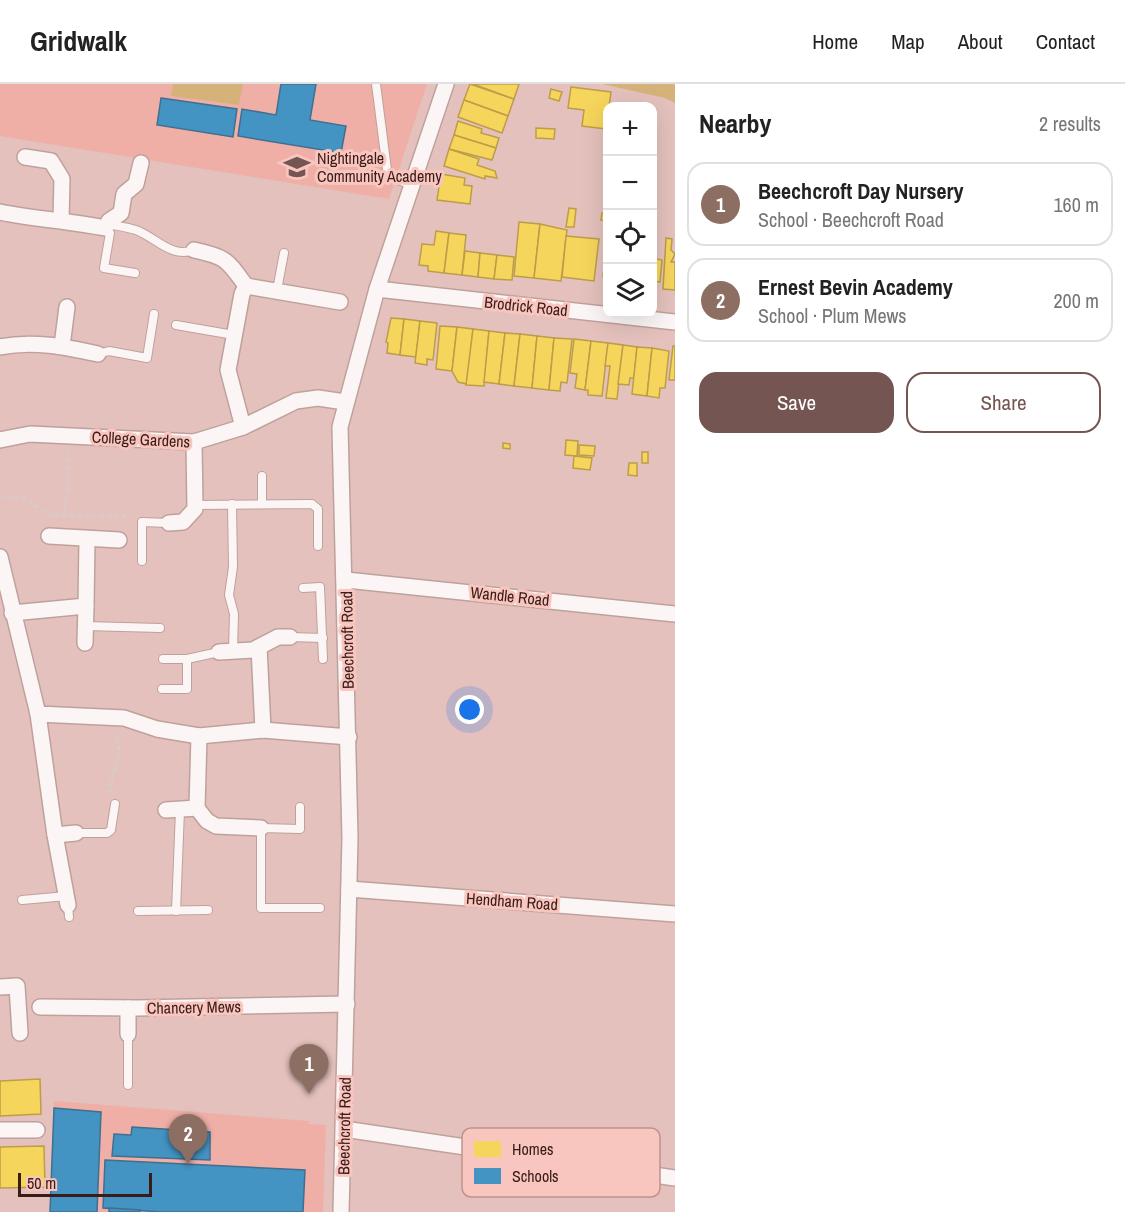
<!DOCTYPE html>
<html lang="en">
<head>
<meta charset="utf-8">
<style>
  body { margin:0; font-family:"Archivo Narrow",sans-serif; background:#f2f2f2; color:#222 }
  .controls { position:absolute; right:18px; top:18px; display:grid; overflow:hidden; border-radius:12px; box-shadow:0 6px 24px #0002 }
  .controls button { width:54px; height:54px; display:grid; place-items:center; padding:0; border:0; border-bottom:2px solid #e0e0e0; background:#fff; color:#222; font:30px sans-serif }
  .scale { position:absolute; left:18px; bottom:15px; width:134px; box-sizing:border-box; padding-left:6px; border:3px solid #391b17; border-top:0; font-size:16px; line-height:21px; white-space:nowrap; color:#391b17; -webkit-text-stroke:4px #f8c6bf; paint-order:stroke }
  .you { position:absolute; left:470px; top:626px; width:21px; height:21px; margin:-15px; border:4px solid #fff; border-radius:50%; background:#1a73e8; box-shadow:0 0 0 9px #1a73e833 }
  .badge { display:grid; place-items:center; width:39px; height:39px; border-radius:50%; background:#755551; color:#fff; font-size:20px; font-weight:700 }
  .pin { position:absolute; translate:-50% -50px; filter:drop-shadow(0 2px 3px #0008) }
  .pin::after { content:''; position:absolute; top:32px; width:21px; height:18px; background:inherit; clip-path:polygon(0 0,100% 0,50% 100%) }
  .list { margin:0; padding:0; list-style:none }
  h2 { display:flex; justify-content:space-between; align-items:center; height:78px; margin:0; padding:0 24px; font-size:26px }
  h2 small { font-size:20px; font-weight:400; color:#767676 }
  .list li { display:grid; grid-template-columns:39px 1fr auto; gap:18px; align-items:center; box-sizing:border-box; height:84px; margin:0 12px 12px; padding:0 12px; border:2px solid #e0e0e0; border-radius:18px }
  .list b { display:block; font-size:22px; white-space:nowrap }
  .list p { margin:0; font-size:20px; white-space:nowrap; color:#767676 }
  .list em { font-size:20px; font-style:normal; color:#767676 }
  .actions { display:flex; gap:12px; padding:18px 24px }
  .actions a { flex:1; padding:14px 0; border:2px solid #755551; border-radius:18px; text-align:center; font-size:21px; color:#755551 }
  .actions .main { background:#755551; color:#fff }
  .icon { flex:none; width:33px; height:33px; fill:none; stroke:currentColor; stroke-width:2; stroke-linecap:round; stroke-linejoin:round }
  .map { position:relative; flex:none; width:675px; height:1128px; overflow:hidden }
  header { display:flex; align-items:center; gap:36px; box-sizing:border-box; height:84px; padding:0 30px; background:#fff; border-bottom:2px solid #e0e0e0 }
  header strong { font-size:28px }
  nav { display:flex; gap:33px; margin-inline-start:auto; font-size:21px }
  main { display:flex }
  aside { flex:1; background:#fff }
  .map>svg:first-child { display:block }
  .built { fill:#efafa7 }
  .green { fill:#d6b27b }
  .homes { fill:#f6d55c; stroke:#bd9d47; stroke-width:1.5 }
  .schools { fill:#4393c3; stroke:#406f8f; stroke-width:1.5 }
  .lines { fill:none; stroke-linecap:round; stroke-linejoin:round }
  .service-casing { stroke:#bfa19c; stroke-width:10 }
  .minor-casing { stroke:#bfa19c; stroke-width:18 }
  .path { stroke:#d6cbc9; stroke-width:3; stroke-dasharray:4.5 3; stroke-linecap:butt }
  .service { stroke:#fbf6f5; stroke-width:8 }
  .minor { stroke:#fbf6f5; stroke-width:15 }
  .labels { text-anchor:middle; stroke-width:6; stroke-linejoin:round; paint-order:stroke }
  .poi-label { font-size:16px; fill:#391b17; stroke:#f8c6bf; text-anchor:start }
  .street-label { font-size:16px; fill:#391b17; stroke:#f8c6bf }
  .key { fill:#f8c6bf; stroke:#bf938d; stroke-width:1.5 }
  .key-label { font-size:16px; fill:#391b17 }
</style>
</head>
<body>
<header>
<strong>Gridwalk</strong>
<nav><a>Home</a><a>Map</a><a>About</a><a>Contact</a></nav>
</header>
<main>
<div class="map">
<svg width="675" height="1128" viewBox="0 0 675 1128">
  <rect width="100%" height="100%" fill="#e4c1bc"/>
  <g class="built">
    <polygon points="0,0 427,0 389,115 0,52"/>
    <polygon points="54,1017 309,1037 309,1040 326,1041 323,1128 50,1128"/>
  </g>
  <g class="green">
    <polygon points="173,0 243,0 239,21 171,12"/>
    <polygon points="602,0 675,0 675,19 665,14"/>
  </g>
  <g class="homes">
    <polygon points="470,0 514,15 508,32 464,16"/>
    <polygon points="473,0 519,0 514,15"/>
    <polygon points="571,3 611,8 606,45 582,42 584,26 568,24"/>
    <polygon points="551,5 562,8 559,17 549,14"/>
    <polygon points="464,16 508,32 502,49 458,33"/>
    <polygon points="458,37 482,45 481,49 499,54 496,64 454,51"/>
    <polygon points="536,44 555,45 554,55 536,54"/>
    <polygon points="454,51 496,64 492,76 449,65"/>
    <polygon points="449,65 479,75 477,81 495,87 497,94 485,92 485,95 444,82"/>
    <polygon points="441,90 465,94 464,101 472,102 470,120 437,116"/>
    <polygon points="569,124 576,125 574,143 566,143"/>
    <polygon points="602,129 608,130 608,137 601,136"/>
    <polygon points="519,138 540,140 534,194 514,192"/>
    <polygon points="540,140 567,146 561,197 534,194"/>
    <polygon points="436,147 449,149 444,189 428,187 428,182 419,181 422,160 434,161"/>
    <polygon points="449,149 466,151 462,191 444,189"/>
    <polygon points="566,152 599,155 594,197 562,193"/>
    <polygon points="666,154 672,155 671,166 675,170 671,178 675,178 675,206 663,205"/>
    <polygon points="465,167 480,169 478,193 462,191"/>
    <polygon points="480,169 497,171 494,195 478,193"/>
    <polygon points="606,169 608,169 608,192 603,192"/>
    <polygon points="497,171 514,173 512,196 494,195"/>
    <polygon points="652,174 662,176 660,198 652,197"/>
    <polygon points="391,234 404,235 400,271 387,269 388,259 386,258"/>
    <polygon points="404,235 420,237 416,273 400,271"/>
    <polygon points="420,237 437,239 433,276 427,275 427,281 415,279"/>
    <polygon points="440,242 457,243 452,287 436,285"/>
    <polygon points="457,243 473,245 467,300 458,298 452,287"/>
    <polygon points="473,245 489,247 484,302 466,301"/>
    <polygon points="489,247 505,249 499,300 484,298"/>
    <polygon points="505,249 520,250 514,302 499,300"/>
    <polygon points="520,250 537,252 532,304 514,302"/>
    <polygon points="537,252 554,254 549,306 532,304"/>
    <polygon points="554,254 572,255 567,299 561,298 560,307 549,306"/>
    <polygon points="574,255 591,257 585,306 575,304 577,290 570,289"/>
    <polygon points="591,257 608,259 602,312 588,311 588,306 585,306"/>
    <polygon points="608,259 623,261 617,315 606,314 610,282 605,282"/>
    <polygon points="623,261 637,263 634,294 630,294 629,301 618,300"/>
    <polygon points="673,262 675,262 675,296 669,296"/>
    <polygon points="637,263 652,264 647,312 632,310"/>
    <polygon points="652,264 669,267 665,304 660,304 659,314 647,312"/>
    <polygon points="566,356 578,357 577,372 565,371"/>
    <polygon points="503,359 510,360 510,365 503,364"/>
    <polygon points="579,361 595,362 594,372 579,371"/>
    <rect x="642" y="368" width="6" height="11"/>
    <polygon points="574,372 592,374 590,386 573,384"/>
    <polygon points="629,379 637,379 637,392 628,391"/>
    <polygon points="40,995 41,1030 0,1032 0,997"/>
    <polygon points="44,1062 45,1103 0,1104 0,1063"/>
  </g>
  <g class="schools">
    <polygon points="281,0 316,0 310,36 346,42 341,69 238,52 242,25 276,31"/>
    <polygon points="161,14 237,25 233,53 157,41"/>
    <polygon points="54,1024 101,1028 97,1128 50,1128"/>
    <polygon points="132,1043 210,1048 210,1076 112,1072 114,1050 131,1051"/>
    <polygon points="105,1076 305,1086 303,1128 161,1128 103,1124"/>
    <polygon points="109,1124 140,1126 140,1128 109,1128"/>
  </g>
  <g class="lines">
    <g class="service-casing">
      <g id="service">
        <polyline points="376,0 387,86 391,94 413,101"/>
        <path d="M107 140C117 142 127 143 136 146 155 153 172 175 194 166"/>
        <polyline points="105,144 110,149 104,184 135,189"/>
        <polyline points="277,206 284,169"/>
        <polyline points="176,241 234,251"/>
        <polyline points="98,270 109,267 147,274 154,230"/>
        <polyline points="232,420 233,483 229,511 234,530 233,567"/>
        <polyline points="262,420 262,392"/>
        <polyline points="196,421 312,420 318,425 318,462"/>
        <polyline points="142,477 142,438 169,439"/>
        <polyline points="303,504 320,503 323,575"/>
        <polyline points="85,542 160,544"/>
        <polyline points="290,553 323,554"/>
        <polyline points="163,575 187,575"/>
        <polyline points="162,605 187,605 187,575 219,568"/>
        <polyline points="300,723 300,745 261,744 261,824 320,824"/>
        <polyline points="76,749 107,749 111,746 115,720"/>
        <polyline points="22,816 67,812"/>
        <polyline points="68,821 69,833"/>
        <polyline points="138,827 208,826"/>
        <polyline points="176,827 180,726"/>
        <polyline points="128,1001 128,950"/>
      </g>
    </g>
    <g class="minor-casing">
      <g id="minor">
        <polyline points="25,73 51,77 62,95 61,136"/>
        <path d="M0 128C35 135 70 137 105 144L109 137 121 129 124 110 136 100 141 79"/>
        <path d="M194 166C227 173 227 176 246 202"/>
        <polyline points="377,205 675,238"/>
        <polyline points="62,262 67,223"/>
        <path d="M0 263C33 256 66 263 98 270"/>
        <polyline points="243,343 228,286 242,210 246,202 340,218"/>
        <polyline points="0,356 30,350 194,358 243,343 296,317 318,314 345,318"/>
        <polyline points="169,439 183,438 195,425 194,358"/>
        <polyline points="49,452 119,456"/>
        <polyline points="0,473 38,630 124,634 157,645 199,652 263,646 349,653"/>
        <polyline points="346,496 675,530"/>
        <polyline points="12,529 86,522 87,455"/>
        <polyline points="85,559 86,522"/>
        <polyline points="259,563 263,646"/>
        <polyline points="219,568 253,566 278,553 290,553"/>
        <polyline points="38,630 55,751 68,821"/>
        <polyline points="199,652 197,724 207,737 216,742 261,744"/>
        <polyline points="166,726 197,724"/>
        <polyline points="55,751 76,749"/>
        <polyline points="349,805 675,830"/>
        <polyline points="0,903 17,902 20,949"/>
        <polyline points="40,923 137,924 347,920"/>
        <polyline points="128,950 128,924"/>
        <polyline points="344,1045 675,1094"/>
        <polyline points="0,1046 37,1046"/>
        <polyline points="341,1128 350,754 340,343 377,205 446,0"/>
      </g>
    </g>
    <g class="path">
      <polyline points="0,412 26,415 49,431 130,432"/>
      <polyline points="64,431 68,398 67,368"/>
      <path d="M109 710C110 689 126 672 115 651"/>
    </g>
    <use href="#service" class="service"/>
    <use href="#minor" class="minor"/>
  </g>
  <defs>
    <g id="school-bare" transform="scale(2.07)"><path d="M0-5L7-2L0 1L-7-2ZM-4 1L0 2.5L4 1V4Q0 6-4 4Z" fill="#755551" stroke="#f8c6bf" stroke-width="2.5" paint-order="stroke"/></g>
  </defs>
  <g fill-rule="evenodd">
    <use href="#school-bare" x="297" y="83"/>
  </g>
  <g class="labels">
    <g class="poi-label">
      <text x="317" y="80">Nightingale<tspan x="317" dy="18">Community Academy</tspan></text>
    </g>
    <g class="street-label">
      <text transform="translate(526 222) rotate(6)" y="6">Brodrick Road</text>
      <text transform="translate(141 355) rotate(3)" y="6">College Gardens</text>
      <text transform="translate(510 512) rotate(6)" y="6">Wandle Road</text>
      <text transform="translate(347 556) rotate(-91)" y="6">Beechcroft Road</text>
      <text transform="translate(512 817) rotate(4)" y="6">Hendham Road</text>
      <text transform="translate(194 923) rotate(-1)" y="6">Chancery Mews</text>
      <text transform="translate(344 1042) rotate(-89)" y="6">Beechcroft Road</text>
    </g>
  </g>
  <rect x="462" y="1044" width="198" height="69" rx="9" class="key"/>
  <rect x="474" y="1057" width="27" height="16" fill="#f6d55c"/>
  <rect x="474" y="1084" width="27" height="16" fill="#4393c3"/>
  <g class="key-label">
    <text x="512" y="1071">Homes</text>
    <text x="512" y="1098">Schools</text>
  </g>
</svg>
<div class="controls">
<button>+</button>
<button>−</button>
<button><svg class="icon" aria-label="locate" viewBox="0 0 24 24"><circle cx="12" cy="12" r="6"/><path d="M12 2v4M12 18v4M2 12h4M18 12h4"/></svg></button>
<button><svg class="icon" aria-label="layers" viewBox="0 0 24 24"><path d="M12 4l9 5-9 5-9-5zM3 14l9 5 9-5"/></svg></button>
</div>
<div class="scale">50 m</div>
<div class="you"></div>
<div class="pin badge" style="left:309px;top:1010px;background:#8d6e63">1</div>
<div class="pin badge" style="left:188px;top:1080px;background:#8d6e63">2</div>
</div>
<aside>
<h2>Nearby<small>2 results</small></h2>
<ul class="list">
<li><span class="badge" style="background:#8d6e63">1</span><div><b>Beechcroft Day Nursery</b><p>School · Beechcroft Road</p></div><em>160 m</em></li>
<li><span class="badge" style="background:#8d6e63">2</span><div><b>Ernest Bevin Academy</b><p>School · Plum Mews</p></div><em>200 m</em></li>
</ul>
<div class="actions"><a class="main">Save</a><a>Share</a></div>
</aside>
</main>
</body>
</html>
